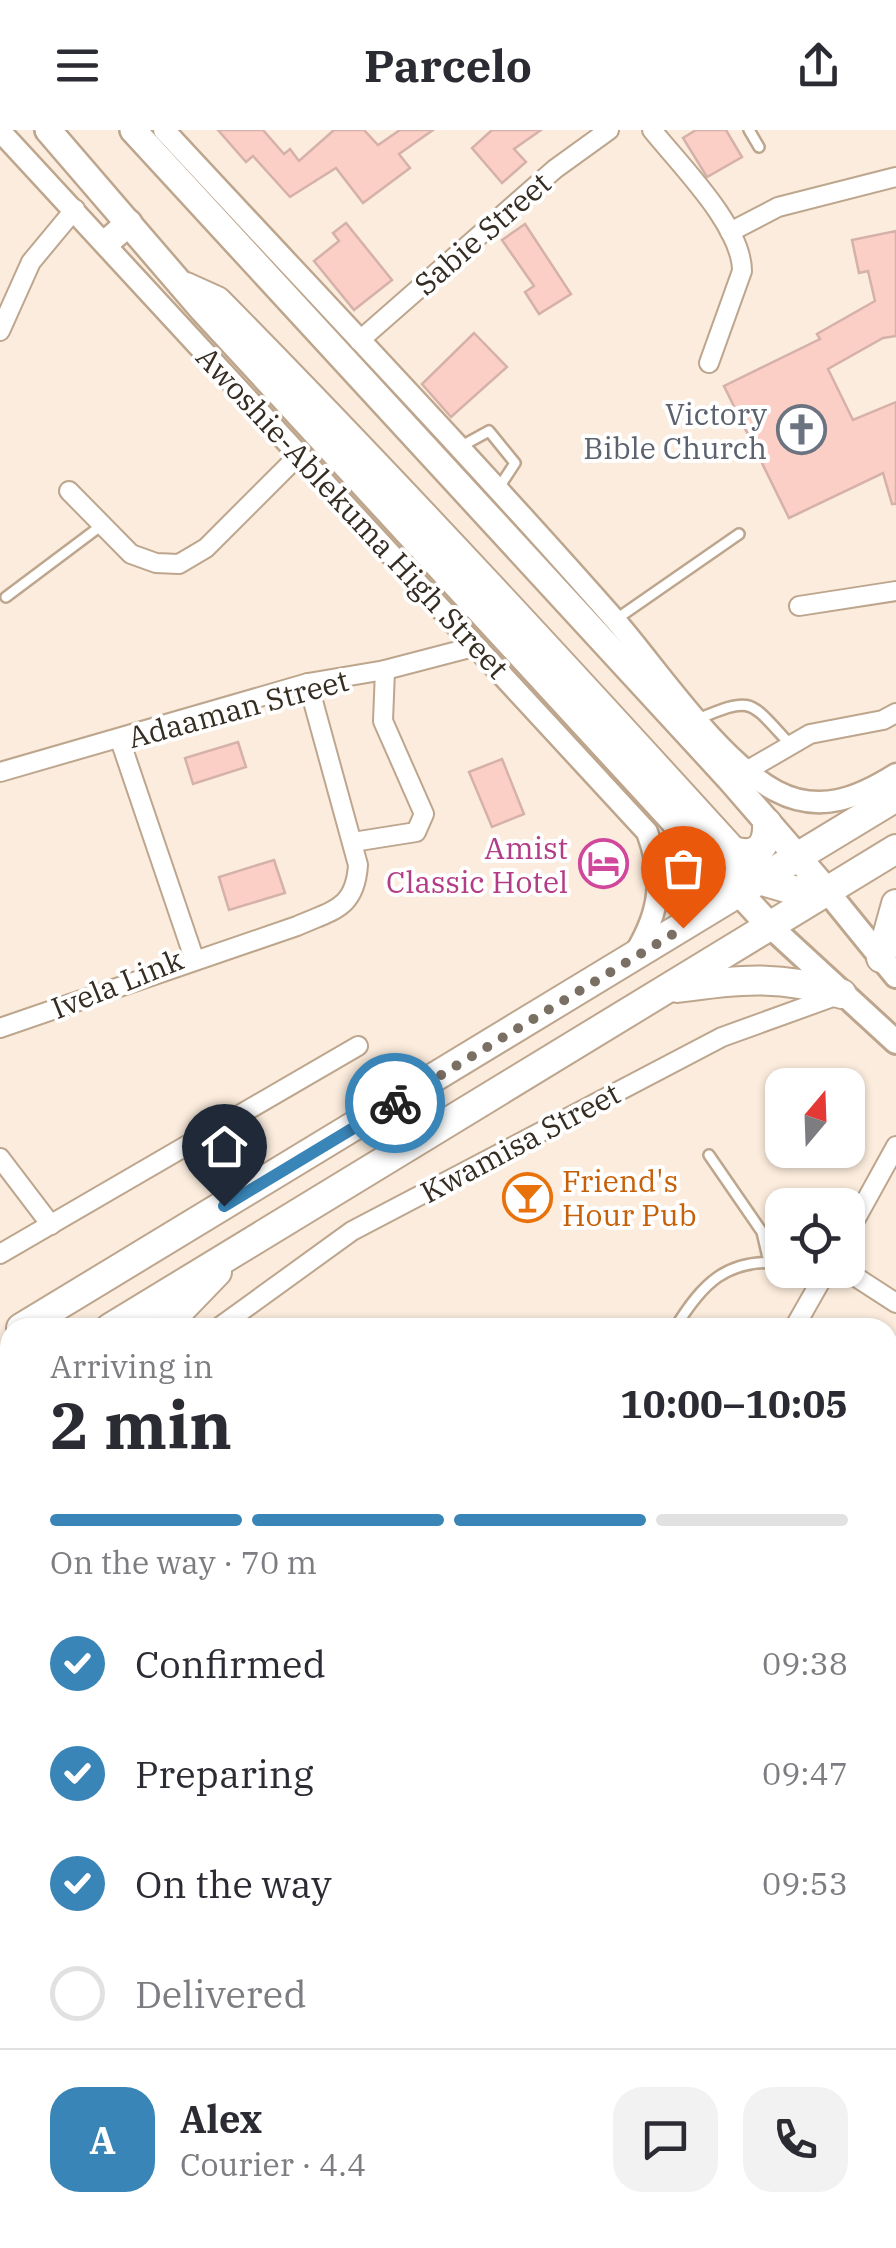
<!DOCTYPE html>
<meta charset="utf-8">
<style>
:root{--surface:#fff;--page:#f2f2f3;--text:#2b2b33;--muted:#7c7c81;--line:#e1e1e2;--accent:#3985b8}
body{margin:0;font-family:"IBM Plex Serif",serif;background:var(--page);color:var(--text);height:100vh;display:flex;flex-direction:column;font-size:38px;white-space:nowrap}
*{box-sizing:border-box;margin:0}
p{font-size:32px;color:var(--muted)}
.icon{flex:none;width:55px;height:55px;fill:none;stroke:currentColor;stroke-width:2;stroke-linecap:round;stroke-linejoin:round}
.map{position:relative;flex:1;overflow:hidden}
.side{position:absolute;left:0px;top:1188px;width:898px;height:932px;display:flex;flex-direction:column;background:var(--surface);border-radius:30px 30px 0 0;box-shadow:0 2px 8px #0004}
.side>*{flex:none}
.needle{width:65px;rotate:19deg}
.fabs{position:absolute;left:765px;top:938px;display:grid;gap:20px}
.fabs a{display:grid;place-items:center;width:100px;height:100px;border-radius:20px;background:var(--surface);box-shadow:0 2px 8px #0004;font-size:50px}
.pin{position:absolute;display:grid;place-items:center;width:85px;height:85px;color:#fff;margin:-102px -42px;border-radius:50% 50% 50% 0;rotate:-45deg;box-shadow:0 0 10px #0007}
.pin .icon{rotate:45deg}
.courier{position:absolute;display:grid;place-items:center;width:100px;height:100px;margin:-50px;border:8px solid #3985b8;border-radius:50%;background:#fff;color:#222;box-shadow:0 2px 12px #0007}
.overview em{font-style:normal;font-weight:800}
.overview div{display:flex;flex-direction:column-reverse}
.overview{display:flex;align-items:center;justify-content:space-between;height:170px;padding:0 50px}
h1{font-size:65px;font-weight:800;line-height:75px}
.bar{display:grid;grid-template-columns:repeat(4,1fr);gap:15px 10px;align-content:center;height:120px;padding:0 50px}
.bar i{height:12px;border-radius:8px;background:var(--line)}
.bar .active{background:var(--accent)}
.bar p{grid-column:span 4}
.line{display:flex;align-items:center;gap:25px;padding:0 50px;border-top:2px solid var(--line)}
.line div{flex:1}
.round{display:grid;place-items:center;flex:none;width:105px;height:105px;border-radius:30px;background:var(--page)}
ol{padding:0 50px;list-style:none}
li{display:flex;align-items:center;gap:30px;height:110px}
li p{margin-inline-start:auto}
li .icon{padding:10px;border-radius:50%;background:var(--accent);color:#fff;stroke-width:4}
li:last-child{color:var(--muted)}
li i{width:55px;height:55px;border:5px solid var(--line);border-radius:50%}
header{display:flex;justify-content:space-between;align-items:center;height:130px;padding:0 50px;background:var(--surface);font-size:45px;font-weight:800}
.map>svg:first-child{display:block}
.building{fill:#fbcfc6;stroke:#d5b1a9;stroke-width:2.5}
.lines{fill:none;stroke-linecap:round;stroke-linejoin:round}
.service-casing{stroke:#bda68d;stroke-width:14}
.minor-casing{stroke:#bda68d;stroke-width:22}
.tertiary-casing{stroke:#bda68d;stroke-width:25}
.secondary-casing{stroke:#bda68d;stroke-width:28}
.primary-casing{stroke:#bda68d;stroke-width:30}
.trunk-casing{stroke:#bda68d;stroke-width:32}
.service{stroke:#fff;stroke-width:9}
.minor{stroke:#fff;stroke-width:18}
.tertiary{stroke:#fff;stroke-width:20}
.secondary{stroke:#fff;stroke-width:22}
.primary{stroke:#fff;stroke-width:25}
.trunk{stroke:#fff;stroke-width:28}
.done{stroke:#7a6f63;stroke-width:10;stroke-dasharray:0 18}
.route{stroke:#3985b8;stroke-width:12}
.labels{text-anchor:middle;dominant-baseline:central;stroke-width:8;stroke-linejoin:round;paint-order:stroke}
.street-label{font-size:30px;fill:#352c22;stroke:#fff}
.worship-label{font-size:30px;fill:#5b616d;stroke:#fff;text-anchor:end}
.hotel-label{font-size:30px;fill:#b23c85;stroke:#fff;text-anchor:end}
.food-label{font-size:30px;fill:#c56008;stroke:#fff;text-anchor:start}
</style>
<header><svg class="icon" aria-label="menu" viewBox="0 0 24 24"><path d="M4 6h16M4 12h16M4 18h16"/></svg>Parcelo<svg class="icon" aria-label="share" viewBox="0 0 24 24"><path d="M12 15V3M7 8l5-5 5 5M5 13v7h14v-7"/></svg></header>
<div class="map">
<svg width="896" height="2118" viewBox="0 0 896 2118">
<rect width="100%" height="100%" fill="#fbecdd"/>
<g class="building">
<path d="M 218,0 L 263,0 L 284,24 L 290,19 L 299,31 L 334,0 L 364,0 L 378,15 L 400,0 L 433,0 L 399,24 L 410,38 L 363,73 L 336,38 L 290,67 L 253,26 L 246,32 Z"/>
<path d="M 492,0 L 541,0 L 514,19 L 526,32 L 502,53 L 472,18 Z"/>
<path d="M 696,0 L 726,0 L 742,27 L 707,47 L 683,8 Z"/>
<path d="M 346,93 L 392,150 L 354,180 L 314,131 L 339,111 L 333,103 Z"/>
<path d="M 525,94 L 571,164 L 539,184 L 525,162 L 534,156 L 502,110 Z"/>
<path d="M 896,101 L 896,206 L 883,208 L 828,239 L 853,290 L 896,272 L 896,374 L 892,374 L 883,343 L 789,388 L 724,256 L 820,209 L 817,204 L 875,171 L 868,141 L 859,143 L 852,110 Z"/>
<path d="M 474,203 L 507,237 L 451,287 L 422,254 Z"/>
<path d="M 238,612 L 246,637 L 193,654 L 185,628 Z"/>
<path d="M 502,629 L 524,684 L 492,697 L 469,642 Z"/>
<path d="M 274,730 L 285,763 L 229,780 L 219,747 Z"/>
</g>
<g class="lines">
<defs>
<g id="service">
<path d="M 749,0 L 759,17"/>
<path d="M 458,318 L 489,301 L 515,333 L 498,359"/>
<path d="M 6,467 L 102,395"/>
<path d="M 615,490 L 739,404"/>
<path d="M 698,589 C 753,566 749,570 789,613"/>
<path d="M 709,1025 L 762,1102 L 769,1132"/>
<path d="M 804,1140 L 823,1147"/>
<path d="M 675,1198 C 702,1154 726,1128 782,1133"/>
</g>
<g id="minor">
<path d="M 652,0 C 680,35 742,96 742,141 L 709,233"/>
<path d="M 730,102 L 778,77 L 896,47"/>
<path d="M 0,201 L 31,132 L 75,79"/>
<path d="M 359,211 L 555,39 L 609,0"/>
<path d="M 69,361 L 131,424 L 156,433 L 179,434 L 206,418 L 298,326"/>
<path d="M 799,476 L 896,461"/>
<path d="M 120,610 L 194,828"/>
<path d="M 748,640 L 810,604 L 883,590 L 896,583"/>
<path d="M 0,642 L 308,553 L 385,540 L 477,516"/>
<path d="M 353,712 L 416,702 L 424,684 L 383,591 L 385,540"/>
<path d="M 0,898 L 297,796 C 333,780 355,779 358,735 L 308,553"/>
<path d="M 0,1028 L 51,1095"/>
<path d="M 848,1103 L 896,1016"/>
<path d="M 0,1124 L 358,916"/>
<path d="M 845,1140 L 896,1173"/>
<path d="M 218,1198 L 352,1101 L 722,907 L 841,864"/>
<path d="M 794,1198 L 827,1140"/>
<path d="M 0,1341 L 10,1335"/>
<path d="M 0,1727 L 10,1728"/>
<path d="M 888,1841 L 896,1842"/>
<path d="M 38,2118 L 39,2110"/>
<path d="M 577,2118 L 577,2110"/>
</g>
<g id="tertiary">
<path d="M 164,0 C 315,163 469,324 616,491 C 659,541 719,631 776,661 C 819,684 858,668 896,644"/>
<path d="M 0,1 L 647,702 C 664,748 661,780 635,823"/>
</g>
<g id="secondary">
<path d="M 827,761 L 896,846"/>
<path d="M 770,796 L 896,912"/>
</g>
<g id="primary">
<path d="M 48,0 L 202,179 L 770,796"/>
<path d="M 133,0 L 730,649 L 827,761"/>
<path d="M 107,112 L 129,93"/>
</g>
<g id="trunk">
<path d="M 186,157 L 217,171 C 403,360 581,554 759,750 L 793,760 L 827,761"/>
<path d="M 733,721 C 757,728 768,717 767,693"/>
<path d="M 881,828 L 896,774"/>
<path d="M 677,858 C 740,849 780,845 842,864"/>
<path d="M 21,1198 L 896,667"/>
<path d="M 110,1198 L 896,719"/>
<path d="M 163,1198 L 217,1142"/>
<path d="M 0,1266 L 10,1260"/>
<path d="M 0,1310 L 10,1304"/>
</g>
</defs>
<use href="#service" class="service-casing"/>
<use href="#minor" class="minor-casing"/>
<use href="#tertiary" class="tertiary-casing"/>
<use href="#secondary" class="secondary-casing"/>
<use href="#primary" class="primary-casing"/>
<use href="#trunk" class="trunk-casing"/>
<use href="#service" class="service"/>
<use href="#minor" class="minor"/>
<use href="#tertiary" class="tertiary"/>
<use href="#secondary" class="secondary"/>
<use href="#primary" class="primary"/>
<use href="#trunk" class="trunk"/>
</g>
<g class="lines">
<path class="done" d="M 395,973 L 683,798"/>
<path class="route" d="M 224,1076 L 395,973"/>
</g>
<defs>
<symbol id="church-ring" viewBox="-11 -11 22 22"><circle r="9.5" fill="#fff" stroke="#6b7280" stroke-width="1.5"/><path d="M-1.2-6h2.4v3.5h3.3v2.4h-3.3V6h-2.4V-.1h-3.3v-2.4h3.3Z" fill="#6b7280"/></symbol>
<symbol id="hotel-ring" viewBox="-11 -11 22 22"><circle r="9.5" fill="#fff" stroke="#d1479c" stroke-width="1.5"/><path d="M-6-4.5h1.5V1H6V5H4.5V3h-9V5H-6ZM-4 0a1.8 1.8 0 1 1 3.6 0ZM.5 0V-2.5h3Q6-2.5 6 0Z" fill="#d1479c"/></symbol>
<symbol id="bar-ring" viewBox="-11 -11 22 22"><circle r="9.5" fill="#fff" stroke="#e8710a" stroke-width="1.5"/><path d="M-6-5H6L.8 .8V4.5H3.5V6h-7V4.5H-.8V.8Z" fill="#e8710a"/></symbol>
</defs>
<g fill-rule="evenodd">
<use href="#church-ring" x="774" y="272" width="55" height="55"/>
<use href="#hotel-ring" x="576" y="706" width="55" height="55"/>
<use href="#bar-ring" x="500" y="1040" width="55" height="55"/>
</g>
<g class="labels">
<g class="street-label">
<text transform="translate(482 103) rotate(-41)">Sabie Street</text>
<text transform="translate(353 382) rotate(47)">Awoshie-Ablekuma High Street</text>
<text transform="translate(238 578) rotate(-15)">Adaaman Street</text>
<text transform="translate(117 853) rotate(-22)">Ivela Link</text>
<text transform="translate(520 1012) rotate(-28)">Kwamisa Street</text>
</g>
<g class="worship-label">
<text x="767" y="283">Victory<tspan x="767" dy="34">Bible Church</tspan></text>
</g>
<g class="hotel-label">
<text x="568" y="717">Amist<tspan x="568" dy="34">Classic Hotel</tspan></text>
</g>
<g class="food-label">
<text x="562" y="1050">Friend's<tspan x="562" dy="34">Hour Pub</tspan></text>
</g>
</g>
</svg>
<div class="fabs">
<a><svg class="needle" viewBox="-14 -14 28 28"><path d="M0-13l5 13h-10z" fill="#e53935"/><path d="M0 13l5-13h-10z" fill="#7c7c81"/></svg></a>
<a><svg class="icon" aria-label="locate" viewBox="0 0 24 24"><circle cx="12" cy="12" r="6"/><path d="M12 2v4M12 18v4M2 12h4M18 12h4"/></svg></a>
</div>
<div class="pin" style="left:683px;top:798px;background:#ea580c"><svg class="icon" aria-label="bag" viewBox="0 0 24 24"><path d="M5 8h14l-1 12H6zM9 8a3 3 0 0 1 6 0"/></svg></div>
<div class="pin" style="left:224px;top:1076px;background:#1f2937"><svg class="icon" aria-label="home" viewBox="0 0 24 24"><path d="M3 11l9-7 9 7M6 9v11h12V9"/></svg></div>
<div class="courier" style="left:395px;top:973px"><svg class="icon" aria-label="bike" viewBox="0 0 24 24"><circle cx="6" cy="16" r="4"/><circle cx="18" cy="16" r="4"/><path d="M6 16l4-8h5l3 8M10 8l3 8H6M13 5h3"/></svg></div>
<section class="side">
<div class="overview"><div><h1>2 min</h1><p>Arriving in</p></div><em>10:00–10:05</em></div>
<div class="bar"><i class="active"></i><i class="active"></i><i class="active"></i><i></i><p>On the way · 70 m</p></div>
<ol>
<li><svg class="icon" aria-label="check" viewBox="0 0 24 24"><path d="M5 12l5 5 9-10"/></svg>Confirmed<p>09:38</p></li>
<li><svg class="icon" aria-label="check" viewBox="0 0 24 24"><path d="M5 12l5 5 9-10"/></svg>Preparing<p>09:47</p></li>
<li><svg class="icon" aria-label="check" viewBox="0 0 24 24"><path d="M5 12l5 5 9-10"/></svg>On the way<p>09:53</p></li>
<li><i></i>Delivered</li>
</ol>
<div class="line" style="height:180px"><b class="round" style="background:var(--accent);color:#fff">A</b><div><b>Alex</b><p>Courier · 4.4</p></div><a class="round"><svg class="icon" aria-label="chat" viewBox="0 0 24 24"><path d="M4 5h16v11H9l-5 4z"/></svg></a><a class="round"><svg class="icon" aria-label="phone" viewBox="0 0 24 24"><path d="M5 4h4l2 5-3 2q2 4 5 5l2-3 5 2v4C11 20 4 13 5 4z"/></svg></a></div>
</section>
</div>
